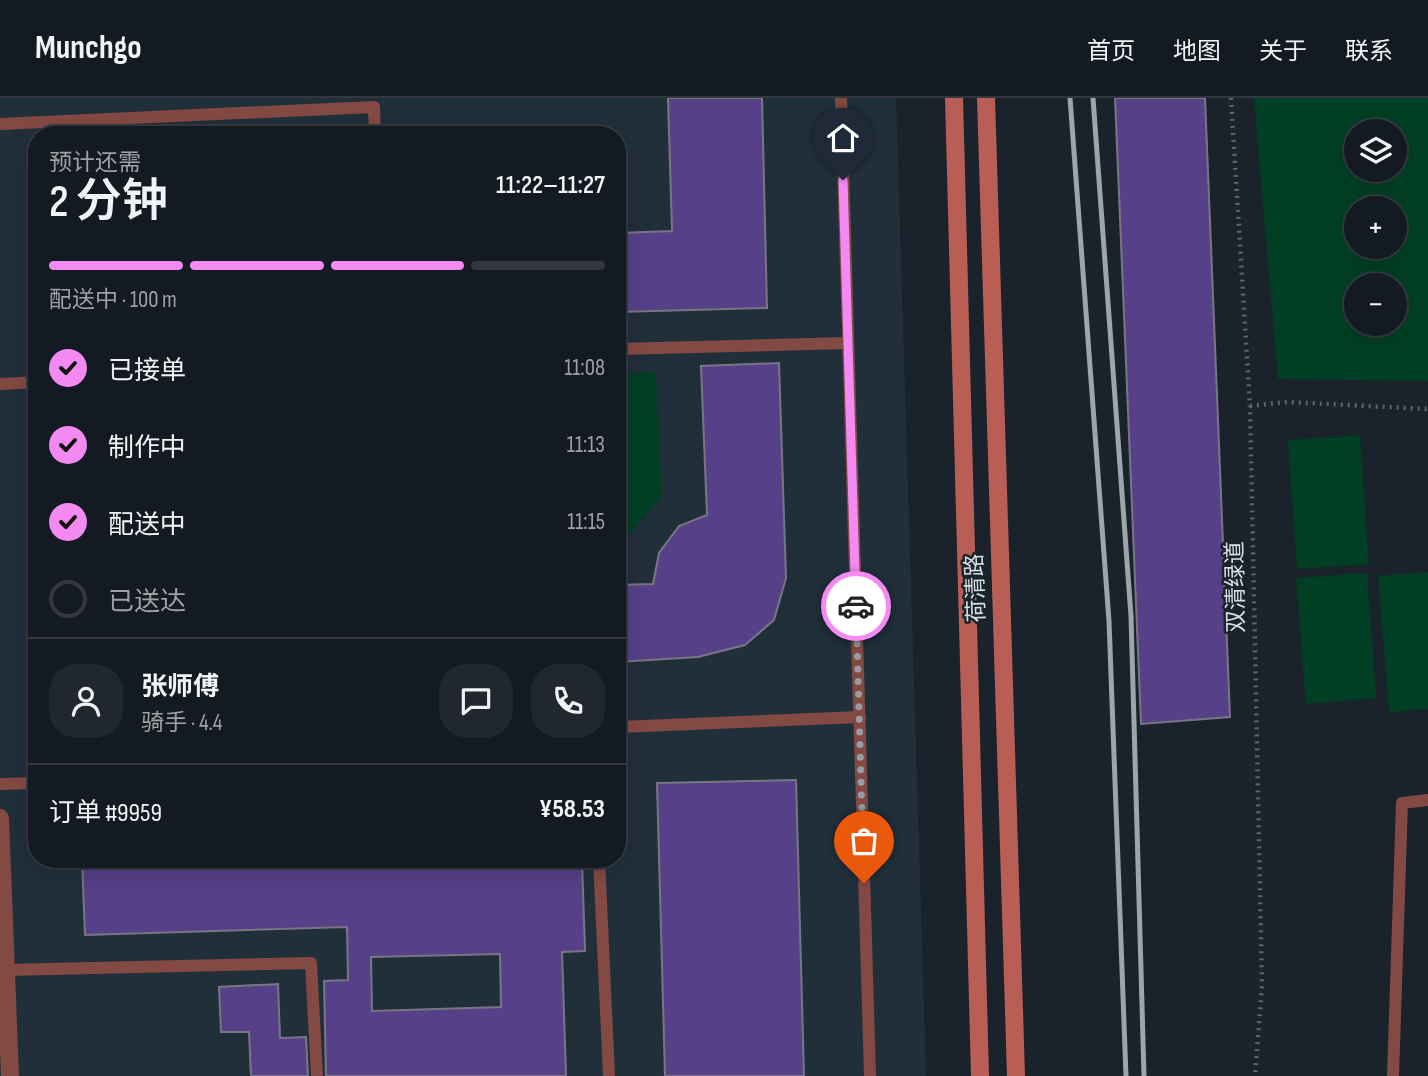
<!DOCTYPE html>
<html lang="zh">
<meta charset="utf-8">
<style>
:root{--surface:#141a21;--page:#21272e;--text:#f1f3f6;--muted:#9da1a5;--line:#33383f;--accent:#f38af2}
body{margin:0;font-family:"Sofia Sans Condensed","Noto Sans SC",sans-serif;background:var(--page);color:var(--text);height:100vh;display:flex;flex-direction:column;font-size:26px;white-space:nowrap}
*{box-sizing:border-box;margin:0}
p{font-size:23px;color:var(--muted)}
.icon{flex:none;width:38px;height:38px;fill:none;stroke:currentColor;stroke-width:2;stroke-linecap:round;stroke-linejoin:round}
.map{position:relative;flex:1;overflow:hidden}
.details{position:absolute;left:28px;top:28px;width:598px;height:742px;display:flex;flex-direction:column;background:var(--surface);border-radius:28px;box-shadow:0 7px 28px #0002,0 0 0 2px var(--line)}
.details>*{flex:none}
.fabs{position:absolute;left:1344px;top:21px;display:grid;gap:14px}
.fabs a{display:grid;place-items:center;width:63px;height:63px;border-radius:50%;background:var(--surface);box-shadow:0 7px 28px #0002,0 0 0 2px var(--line);font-size:35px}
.pin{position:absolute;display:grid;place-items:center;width:60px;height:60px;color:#fff;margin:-72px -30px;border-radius:50% 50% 50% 0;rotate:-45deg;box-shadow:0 0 7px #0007}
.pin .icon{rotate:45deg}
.courier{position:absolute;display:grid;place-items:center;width:70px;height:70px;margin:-35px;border:5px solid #f38af2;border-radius:50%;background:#fff;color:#222;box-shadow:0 2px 9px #0007}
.overview em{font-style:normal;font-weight:600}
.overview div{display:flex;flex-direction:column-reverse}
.overview{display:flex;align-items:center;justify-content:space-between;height:119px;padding:0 21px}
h1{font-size:46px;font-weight:600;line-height:52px}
.bar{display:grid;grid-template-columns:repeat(4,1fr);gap:10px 7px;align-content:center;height:84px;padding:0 21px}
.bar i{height:9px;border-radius:5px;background:var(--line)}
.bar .selected{background:var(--accent)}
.bar p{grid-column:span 4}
.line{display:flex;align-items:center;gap:18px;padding:0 21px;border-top:2px solid var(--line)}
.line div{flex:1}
.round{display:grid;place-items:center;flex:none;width:74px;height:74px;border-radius:28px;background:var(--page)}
ol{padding:0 21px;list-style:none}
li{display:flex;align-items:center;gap:21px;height:77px}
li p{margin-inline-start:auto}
li .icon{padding:7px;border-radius:50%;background:var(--accent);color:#111;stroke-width:4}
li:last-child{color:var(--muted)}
li i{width:38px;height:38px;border:4px solid var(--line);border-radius:50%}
header{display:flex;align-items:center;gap:42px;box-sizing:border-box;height:98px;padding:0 35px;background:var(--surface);border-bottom:2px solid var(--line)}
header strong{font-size:33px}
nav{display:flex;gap:38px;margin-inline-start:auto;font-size:24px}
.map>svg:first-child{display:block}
.built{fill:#212f3b;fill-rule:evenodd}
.green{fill:#003f24;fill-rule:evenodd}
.building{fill:#564188;stroke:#797684;stroke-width:2;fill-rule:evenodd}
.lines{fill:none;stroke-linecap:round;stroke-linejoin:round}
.path{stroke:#5c646c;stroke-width:4.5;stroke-dasharray:2 5;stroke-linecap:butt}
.service{stroke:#834a43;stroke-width:12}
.minor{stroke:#834a43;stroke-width:18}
.secondary{stroke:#b95e55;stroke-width:18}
.rail{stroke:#9da4ab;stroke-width:5}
.done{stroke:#969da4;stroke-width:7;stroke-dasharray:0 12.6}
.route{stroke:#f38af2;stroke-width:9}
.labels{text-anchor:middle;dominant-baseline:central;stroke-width:5;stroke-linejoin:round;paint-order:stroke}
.street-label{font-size:23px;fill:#d8dee4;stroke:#1a232c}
</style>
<header>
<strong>Munchgo</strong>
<nav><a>首页</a><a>地图</a><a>关于</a><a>联系</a></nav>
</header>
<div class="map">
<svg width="1428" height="978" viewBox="0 0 1428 978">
<rect width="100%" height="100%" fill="#1a232c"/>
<path class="built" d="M 0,0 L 896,0 L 926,978 L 0,978 ZM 37,37 L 618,37 L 618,761 L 37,761 Z"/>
<g class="green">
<path d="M 1254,0 L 1428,0 L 1428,283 L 1278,281 ZM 1356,33 L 1395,33 L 1395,72 L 1356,72 ZM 1356,110 L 1395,110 L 1395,149 L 1356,149 ZM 1356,187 L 1395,187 L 1395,226 L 1356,226 Z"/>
<path d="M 656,274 L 662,398 L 618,449 L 618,276 Z"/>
<path d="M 1360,337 L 1369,466 L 1297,471 L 1288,342 Z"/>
<path d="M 1428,474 L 1428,611 L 1389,614 L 1378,478 Z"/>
<path d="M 1367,475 L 1376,600 L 1306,606 L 1296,480 Z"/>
</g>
<g class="building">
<path d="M 668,0 L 762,0 L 767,210 L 618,214 L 618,135 L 672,133 Z"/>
<path d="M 1115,0 L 1205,0 L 1230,619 L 1141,626 Z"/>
<path d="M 779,265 L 786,480 L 774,522 L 745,547 L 698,559 L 618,564 L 618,487 L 653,486 L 659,455 L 679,428 L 707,417 L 701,268 Z"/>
<path d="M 796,682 L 804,978 L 665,978 L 657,685 Z"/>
<path d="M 82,761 L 582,761 L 585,853 L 562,854 L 566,978 L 326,978 L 324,883 L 348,882 L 347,829 L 85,837 ZM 500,856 L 501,909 L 372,913 L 371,859 Z"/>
<path d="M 278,886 L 280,940 L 306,939 L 308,978 L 251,978 L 249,934 L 221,934 L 219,889 Z"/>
</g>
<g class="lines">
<g class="path">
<path d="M 1231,0 L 1250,308 L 1262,888 L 1255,978"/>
<path d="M 1250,308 L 1287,304 L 1428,311"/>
</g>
<g class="service">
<path d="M 841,0 L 870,978"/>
<path d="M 0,26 L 374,9 L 375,37"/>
<path d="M 618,251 L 847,245"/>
<path d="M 0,286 L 37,284"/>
<path d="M 618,629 L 860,619"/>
<path d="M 0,686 L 37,685"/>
<path d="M 599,761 L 609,978"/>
<path d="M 6,872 L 311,865 L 317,978"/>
<path d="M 1393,978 L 1402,705 L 1428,702"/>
</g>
<path class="minor" d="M 0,720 L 10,978"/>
<g class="secondary">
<path d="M 954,0 L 980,978"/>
<path d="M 986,0 L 1016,978"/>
</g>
<g class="rail">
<path d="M 1070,0 L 1109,523 L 1126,978"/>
<path d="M 1093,0 L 1131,518 L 1144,978"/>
</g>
</g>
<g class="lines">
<path class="done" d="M 856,508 L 864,785"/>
<path class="route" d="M 843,82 L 856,508"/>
</g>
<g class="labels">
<g class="street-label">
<text transform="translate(1236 489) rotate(-91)">双清绿道</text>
<text transform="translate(976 490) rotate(-92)">荷清路</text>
</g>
</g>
</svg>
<div class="fabs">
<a><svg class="icon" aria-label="layers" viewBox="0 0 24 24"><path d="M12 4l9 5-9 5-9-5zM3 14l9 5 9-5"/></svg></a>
<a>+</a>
<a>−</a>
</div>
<div class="pin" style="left:864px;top:785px;background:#ea580c"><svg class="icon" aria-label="bag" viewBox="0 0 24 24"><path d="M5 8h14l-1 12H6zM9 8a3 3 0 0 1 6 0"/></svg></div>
<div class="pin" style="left:843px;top:82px;background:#1f2937"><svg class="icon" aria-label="home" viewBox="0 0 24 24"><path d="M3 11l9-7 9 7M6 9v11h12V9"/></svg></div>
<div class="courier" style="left:856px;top:508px"><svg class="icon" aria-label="car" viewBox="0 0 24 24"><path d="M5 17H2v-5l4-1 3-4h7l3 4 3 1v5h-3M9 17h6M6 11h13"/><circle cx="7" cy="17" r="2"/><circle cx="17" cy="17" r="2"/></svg></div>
<section class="details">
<div class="overview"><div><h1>2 分钟</h1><p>预计还需</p></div><em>11:22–11:27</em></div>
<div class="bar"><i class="selected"></i><i class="selected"></i><i class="selected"></i><i></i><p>配送中 · 100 m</p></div>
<ol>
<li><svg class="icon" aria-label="check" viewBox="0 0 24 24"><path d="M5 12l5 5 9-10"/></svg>已接单<p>11:08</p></li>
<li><svg class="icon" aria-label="check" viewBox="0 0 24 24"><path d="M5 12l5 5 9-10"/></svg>制作中<p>11:13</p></li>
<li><svg class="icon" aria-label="check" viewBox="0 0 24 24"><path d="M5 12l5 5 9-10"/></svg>配送中<p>11:15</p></li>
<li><i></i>已送达</li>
</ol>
<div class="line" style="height:126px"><a class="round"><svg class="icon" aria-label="person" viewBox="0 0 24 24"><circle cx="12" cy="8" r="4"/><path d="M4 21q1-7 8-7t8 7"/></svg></a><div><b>张师傅</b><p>骑手 · 4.4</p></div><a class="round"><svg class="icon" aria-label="chat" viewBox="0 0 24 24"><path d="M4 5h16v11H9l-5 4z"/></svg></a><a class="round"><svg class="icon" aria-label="phone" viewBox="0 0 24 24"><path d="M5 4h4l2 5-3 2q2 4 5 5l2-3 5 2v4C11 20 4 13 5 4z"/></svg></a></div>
<div class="line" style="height:91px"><div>订单 #9959</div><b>¥58.53</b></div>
</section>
</div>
